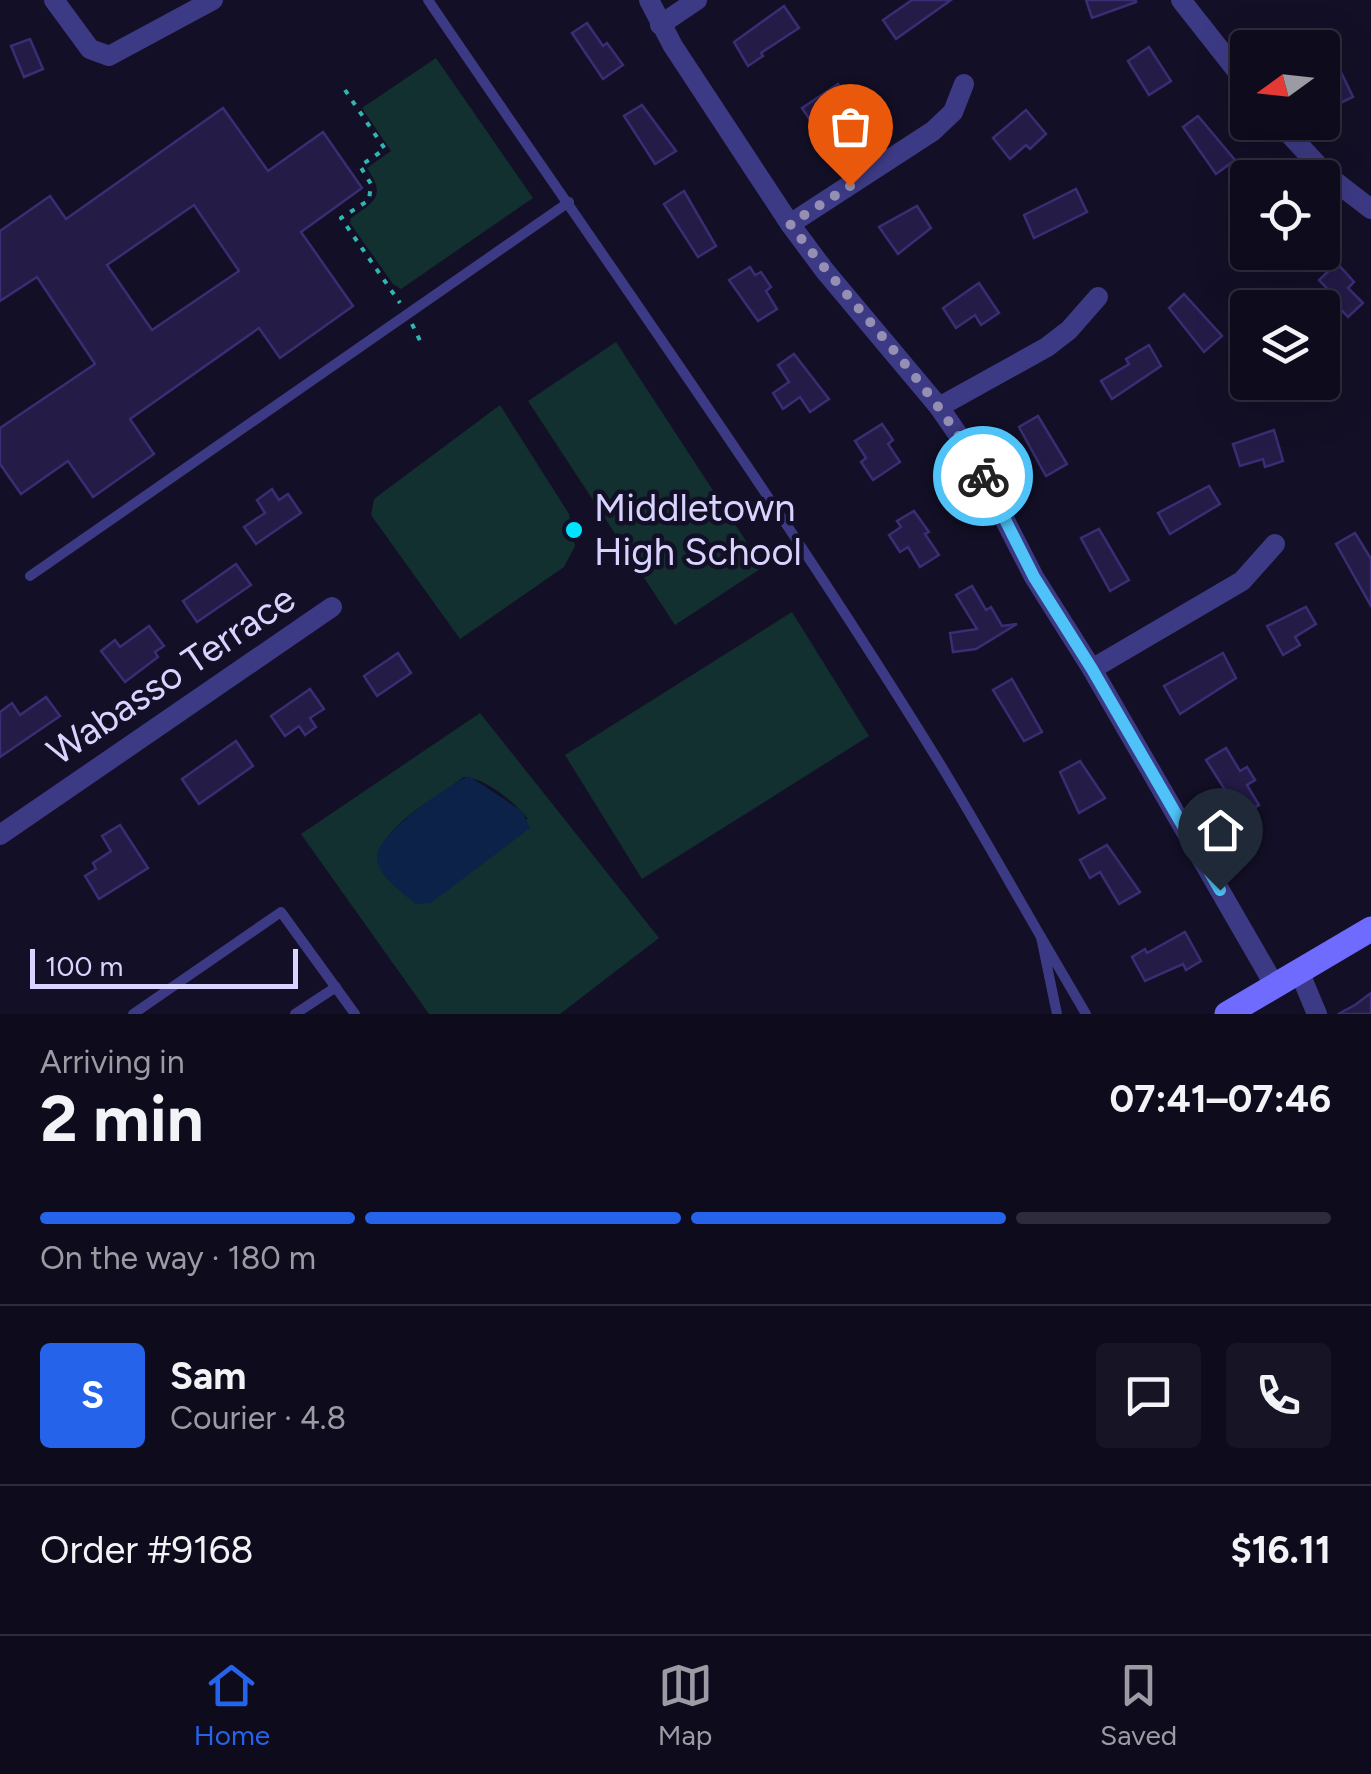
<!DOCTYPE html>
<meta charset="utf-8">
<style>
:root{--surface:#0e0b1c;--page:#171425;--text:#f1f3f6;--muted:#9b9ba3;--line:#2e2b3b;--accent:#2563eb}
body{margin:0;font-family:Figtree,sans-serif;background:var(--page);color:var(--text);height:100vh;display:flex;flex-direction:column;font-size:38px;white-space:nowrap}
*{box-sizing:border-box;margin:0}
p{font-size:32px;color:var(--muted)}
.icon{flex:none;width:55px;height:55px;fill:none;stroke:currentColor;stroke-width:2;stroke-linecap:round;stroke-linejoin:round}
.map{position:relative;height:1014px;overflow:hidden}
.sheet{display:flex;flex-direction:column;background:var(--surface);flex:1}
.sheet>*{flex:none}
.needle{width:65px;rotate:255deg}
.buttons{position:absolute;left:1230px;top:30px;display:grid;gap:20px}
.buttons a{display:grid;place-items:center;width:110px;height:110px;border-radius:10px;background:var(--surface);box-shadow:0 10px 40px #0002,0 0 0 2px var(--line);font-size:50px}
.scale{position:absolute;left:30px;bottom:25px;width:268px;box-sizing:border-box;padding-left:10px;border:5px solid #d9d4ff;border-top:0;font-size:28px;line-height:35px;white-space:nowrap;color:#d9d4ff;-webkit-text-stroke:8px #130f26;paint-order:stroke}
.pin{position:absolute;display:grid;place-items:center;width:85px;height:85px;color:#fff;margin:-102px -42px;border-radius:50% 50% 50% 0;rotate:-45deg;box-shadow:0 0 10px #0007}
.pin .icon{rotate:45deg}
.courier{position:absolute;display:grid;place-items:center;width:100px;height:100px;margin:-50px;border:8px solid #4fc3f7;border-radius:50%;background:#fff;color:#222;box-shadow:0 2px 12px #0007}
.summary em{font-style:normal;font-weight:700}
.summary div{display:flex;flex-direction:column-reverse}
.summary{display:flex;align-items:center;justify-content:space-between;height:170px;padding:0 40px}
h1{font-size:65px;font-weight:700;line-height:75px}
.bar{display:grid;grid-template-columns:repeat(4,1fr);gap:15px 10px;align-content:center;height:120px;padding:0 40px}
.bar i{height:12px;border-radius:8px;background:var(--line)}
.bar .current{background:var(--accent)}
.bar p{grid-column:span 4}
.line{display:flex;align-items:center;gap:25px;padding:0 40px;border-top:2px solid var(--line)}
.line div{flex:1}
.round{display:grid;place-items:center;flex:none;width:105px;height:105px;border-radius:10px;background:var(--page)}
.tab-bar{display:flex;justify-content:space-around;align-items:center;height:140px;border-top:2px solid var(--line);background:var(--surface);font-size:28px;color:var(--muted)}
.tab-bar a{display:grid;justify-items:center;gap:5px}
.tab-bar .current{color:var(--accent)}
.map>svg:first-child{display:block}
.green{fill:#12302f;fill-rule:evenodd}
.water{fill:#0c2248}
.building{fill:#241b47;stroke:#3b2d73;stroke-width:2.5;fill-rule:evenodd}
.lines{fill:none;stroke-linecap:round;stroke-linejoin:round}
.path{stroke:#2fb8b0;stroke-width:4;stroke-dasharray:5 8;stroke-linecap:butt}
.lane{stroke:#3d3a85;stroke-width:10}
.street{stroke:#3d3a85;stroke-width:20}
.secondary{stroke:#6f6bff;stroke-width:25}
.done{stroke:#948fb3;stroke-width:10;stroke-dasharray:0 18}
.route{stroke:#4fc3f7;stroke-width:12}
.poi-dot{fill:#00e5ff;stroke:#130f26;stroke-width:4}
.labels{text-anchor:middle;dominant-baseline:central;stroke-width:9;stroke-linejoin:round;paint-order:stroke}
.poi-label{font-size:38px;fill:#d9d4ff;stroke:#130f26;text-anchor:start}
.street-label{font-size:38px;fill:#d9d4ff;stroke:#130f26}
</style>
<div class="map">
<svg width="1371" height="1014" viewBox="0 0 1371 1014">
<rect width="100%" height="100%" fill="#130f26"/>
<g class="green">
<path d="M 436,58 L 533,198 L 401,289 L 393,284 L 350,223 L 351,218 C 376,201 386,196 367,168 L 391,151 L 362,108 Z"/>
<path d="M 616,342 L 763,567 L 675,625 L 528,401 Z"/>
<path d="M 500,405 L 569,514 L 575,546 L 564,567 L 460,639 L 371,515 L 374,499 Z"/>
<path d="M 792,612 L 869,736 L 642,879 L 565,755 Z"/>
<path d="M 480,713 L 659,938 L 560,1014 L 429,1014 L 301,834 ZM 464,777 C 484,777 516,803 528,819 L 377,856 C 390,820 435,799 464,777 Z"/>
</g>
<path class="water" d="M 469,776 L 522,811 L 530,828 L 431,903 L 416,904 C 403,893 377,876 377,857 C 378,833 448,785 469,776 Z"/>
<g class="building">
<path d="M 912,0 L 951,0 L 896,39 L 883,20 Z"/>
<path d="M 1086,0 L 1136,0 L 1136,2 L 1092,18 Z"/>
<path d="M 784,6 L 799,28 L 761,53 L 763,56 L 748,66 L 734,42 Z"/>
<path d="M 587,23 L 603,46 L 607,43 L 623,65 L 603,79 L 572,33 Z"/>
<path d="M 1322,33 L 1353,97 L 1336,105 L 1322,78 Z"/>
<path d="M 30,39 L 43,69 L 24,77 L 11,46 Z"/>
<path d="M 1149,47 L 1171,81 L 1149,95 L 1128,61 Z"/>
<path d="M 838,84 L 858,115 L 843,125 L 837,116 L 817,130 L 802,108 Z"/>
<path d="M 642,105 L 676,151 L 655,164 L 624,116 Z"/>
<path d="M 223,108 L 268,171 L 323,132 L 362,188 L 301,232 L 353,306 L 280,358 L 259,328 L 130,419 L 154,454 L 93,497 L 68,461 L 21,494 L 0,464 L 0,428 L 95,364 L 37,277 L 0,301 L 0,231 L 50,196 L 66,219 ZM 194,205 L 239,271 L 152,330 L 107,265 Z"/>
<path d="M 1026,110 L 1046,134 L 1030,149 L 1026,145 L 1010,159 L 993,138 Z"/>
<path d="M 1198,116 L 1235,160 L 1216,174 L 1183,127 Z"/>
<path d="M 1076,189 L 1087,212 L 1034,238 L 1024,215 Z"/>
<path d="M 684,191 L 716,246 L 698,257 L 664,204 Z"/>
<path d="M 917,206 L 931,228 L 898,254 L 879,227 Z"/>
<path d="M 1337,263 L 1354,282 L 1348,288 L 1363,303 L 1348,317 L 1334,302 L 1337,299 L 1319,280 Z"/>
<path d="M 750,267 L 755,275 L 761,272 L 771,287 L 766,291 L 777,309 L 758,321 L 729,280 Z"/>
<path d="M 979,283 L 999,313 L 981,325 L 975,315 L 956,328 L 943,308 Z"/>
<path d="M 1184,294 L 1222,336 L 1204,352 L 1169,308 Z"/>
<path d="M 1149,345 L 1161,366 L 1112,399 L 1101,381 L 1129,364 L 1126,359 Z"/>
<path d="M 794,354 L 829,399 L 810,412 L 800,397 L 783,409 L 773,393 L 789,382 L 778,365 Z"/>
<path d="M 1038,416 L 1067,464 L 1046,476 L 1019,427 Z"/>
<path d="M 882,424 L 893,440 L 888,444 L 900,462 L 873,480 L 861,462 L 866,458 L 855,441 Z"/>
<path d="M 1274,430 L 1283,461 L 1265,467 L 1263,459 L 1240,466 L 1233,444 Z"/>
<path d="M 1209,486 L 1220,504 L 1170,534 L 1158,513 Z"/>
<path d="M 272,489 L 279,500 L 288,494 L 301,513 L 256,544 L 244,527 L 265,513 L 257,500 Z"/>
<path d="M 914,511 L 929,532 L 925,534 L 939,555 L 920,567 L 908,547 L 900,552 L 889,535 L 901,527 L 897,521 Z"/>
<path d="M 1099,529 L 1129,580 L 1110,591 L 1081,538 Z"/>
<path d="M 1355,533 L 1371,559 L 1371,606 L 1336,544 Z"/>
<path d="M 236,564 L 251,585 L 197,622 L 183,601 Z"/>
<path d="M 972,586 L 986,610 L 991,607 L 1002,626 L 1017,624 L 976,649 L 953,652 L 950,633 L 977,629 L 956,595 Z"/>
<path d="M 1306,607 L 1316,624 L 1295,637 L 1300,645 L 1283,655 L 1267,626 Z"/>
<path d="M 149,626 L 164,646 L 155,652 L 158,657 L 125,682 L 101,651 L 115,640 L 120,647 Z"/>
<path d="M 398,653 L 411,673 L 377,696 L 364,676 Z"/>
<path d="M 1223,653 L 1236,678 L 1180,714 L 1164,686 Z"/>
<path d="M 1012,679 L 1042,732 L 1024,741 L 993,690 Z"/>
<path d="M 310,689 L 324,709 L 310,718 L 316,727 L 305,735 L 299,726 L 285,736 L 271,716 Z"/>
<path d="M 46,697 L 60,716 L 0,757 L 0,712 L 12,703 L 20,715 Z"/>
<path d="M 236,741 L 253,766 L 199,804 L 182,779 Z"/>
<path d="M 1226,748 L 1240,771 L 1247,767 L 1255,780 L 1247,785 L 1259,805 L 1241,815 L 1206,760 Z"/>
<path d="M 1080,761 L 1105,798 L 1079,813 L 1060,772 Z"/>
<path d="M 120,825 L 148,868 L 99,899 L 85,876 L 96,869 L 93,863 L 111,851 L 102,836 Z"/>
<path d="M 1107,845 L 1140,892 L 1119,904 L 1100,872 L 1090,878 L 1080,860 Z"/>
<path d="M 1185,932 L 1201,961 L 1186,970 L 1183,964 L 1145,981 L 1132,957 L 1145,949 L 1147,953 Z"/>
<path d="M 1371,993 L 1371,1014 L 1338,1014 L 1355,1005 Z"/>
</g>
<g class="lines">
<g class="path">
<path d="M 345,90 L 385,149 L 360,166 L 371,184 L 369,200 L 341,218 L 400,303"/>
<path d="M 412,324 L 423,347"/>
</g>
<g class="lane">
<path d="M 428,0 C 601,255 781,505 942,767 C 976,823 1008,880 1041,937"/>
<path d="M 30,576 L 569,202"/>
<path d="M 133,1014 L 281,912 L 355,1014"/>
<path d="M 295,1014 L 336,987"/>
<path d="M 1057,1014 L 1041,937 L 1086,1014"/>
</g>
<g class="street">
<path d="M 54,0 L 90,49 L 109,56 L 213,0"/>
<path d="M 649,0 L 673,46 L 790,224 L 825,271 L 939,407 L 970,452 L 1034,577 L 1092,669 L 1275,986"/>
<path d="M 1181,0 L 1248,85"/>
<path d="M 660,25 L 697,0"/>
<path d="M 1278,122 L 1328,176 L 1371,209"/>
<path d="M 790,224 L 933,131 L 953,112 L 964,84"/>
<path d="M 939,407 L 1047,347 L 1069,330 L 1098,297"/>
<path d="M 1092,669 L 1242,581 L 1275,544"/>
<path d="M 0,835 L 332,607"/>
<path d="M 1299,971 L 1317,1014"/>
</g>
<path class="secondary" d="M 1227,1014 L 1371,929"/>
</g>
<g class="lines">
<path class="done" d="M 850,186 L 790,224 C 853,308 932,384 983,476"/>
<path class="route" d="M 983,476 L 1034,577 L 1092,669 L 1220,890"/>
</g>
<circle class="poi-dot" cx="574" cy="530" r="10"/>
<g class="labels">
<g class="poi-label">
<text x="594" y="508">Middletown<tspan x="594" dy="44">High School</tspan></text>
</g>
<g class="street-label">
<text transform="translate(171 675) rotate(-34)">Wabasso Terrace</text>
</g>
</g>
</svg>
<div class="buttons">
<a><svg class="needle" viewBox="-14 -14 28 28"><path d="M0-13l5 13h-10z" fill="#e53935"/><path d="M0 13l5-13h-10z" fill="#9b9ba3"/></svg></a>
<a><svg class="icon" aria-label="locate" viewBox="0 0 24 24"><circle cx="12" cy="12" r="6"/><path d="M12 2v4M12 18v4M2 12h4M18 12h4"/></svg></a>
<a><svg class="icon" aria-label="layers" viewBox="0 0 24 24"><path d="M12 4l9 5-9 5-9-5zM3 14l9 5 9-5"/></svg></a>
</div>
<div class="scale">100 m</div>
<div class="pin" style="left:850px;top:186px;background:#ea580c"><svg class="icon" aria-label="bag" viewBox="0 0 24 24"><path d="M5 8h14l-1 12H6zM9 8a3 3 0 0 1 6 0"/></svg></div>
<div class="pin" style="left:1220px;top:890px;background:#1f2937"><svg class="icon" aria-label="home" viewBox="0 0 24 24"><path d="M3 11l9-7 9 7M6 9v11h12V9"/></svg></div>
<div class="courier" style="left:983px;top:476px"><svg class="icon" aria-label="bike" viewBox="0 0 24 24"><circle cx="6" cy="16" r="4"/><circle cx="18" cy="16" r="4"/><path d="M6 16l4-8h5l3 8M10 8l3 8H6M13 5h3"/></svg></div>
</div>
<section class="sheet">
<div class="summary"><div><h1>2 min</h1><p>Arriving in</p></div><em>07:41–07:46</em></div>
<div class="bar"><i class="current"></i><i class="current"></i><i class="current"></i><i></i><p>On the way · 180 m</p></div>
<div class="line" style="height:180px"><b class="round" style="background:var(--accent);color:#fff">S</b><div><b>Sam</b><p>Courier · 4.8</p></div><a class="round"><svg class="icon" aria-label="chat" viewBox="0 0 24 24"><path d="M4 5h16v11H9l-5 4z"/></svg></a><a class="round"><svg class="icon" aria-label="phone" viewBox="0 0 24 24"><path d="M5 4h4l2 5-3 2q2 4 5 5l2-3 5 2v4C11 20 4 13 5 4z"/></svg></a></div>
<div class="line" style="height:130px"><div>Order #9168</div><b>$16.11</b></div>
</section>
<nav class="tab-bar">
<a class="current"><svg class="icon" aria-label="home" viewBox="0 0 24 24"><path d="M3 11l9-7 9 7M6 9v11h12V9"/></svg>Home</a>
<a><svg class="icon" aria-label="map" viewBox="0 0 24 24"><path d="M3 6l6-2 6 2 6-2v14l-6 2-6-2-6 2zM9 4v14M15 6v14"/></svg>Map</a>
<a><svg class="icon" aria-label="saved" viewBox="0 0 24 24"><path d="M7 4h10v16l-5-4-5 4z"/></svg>Saved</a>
</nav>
